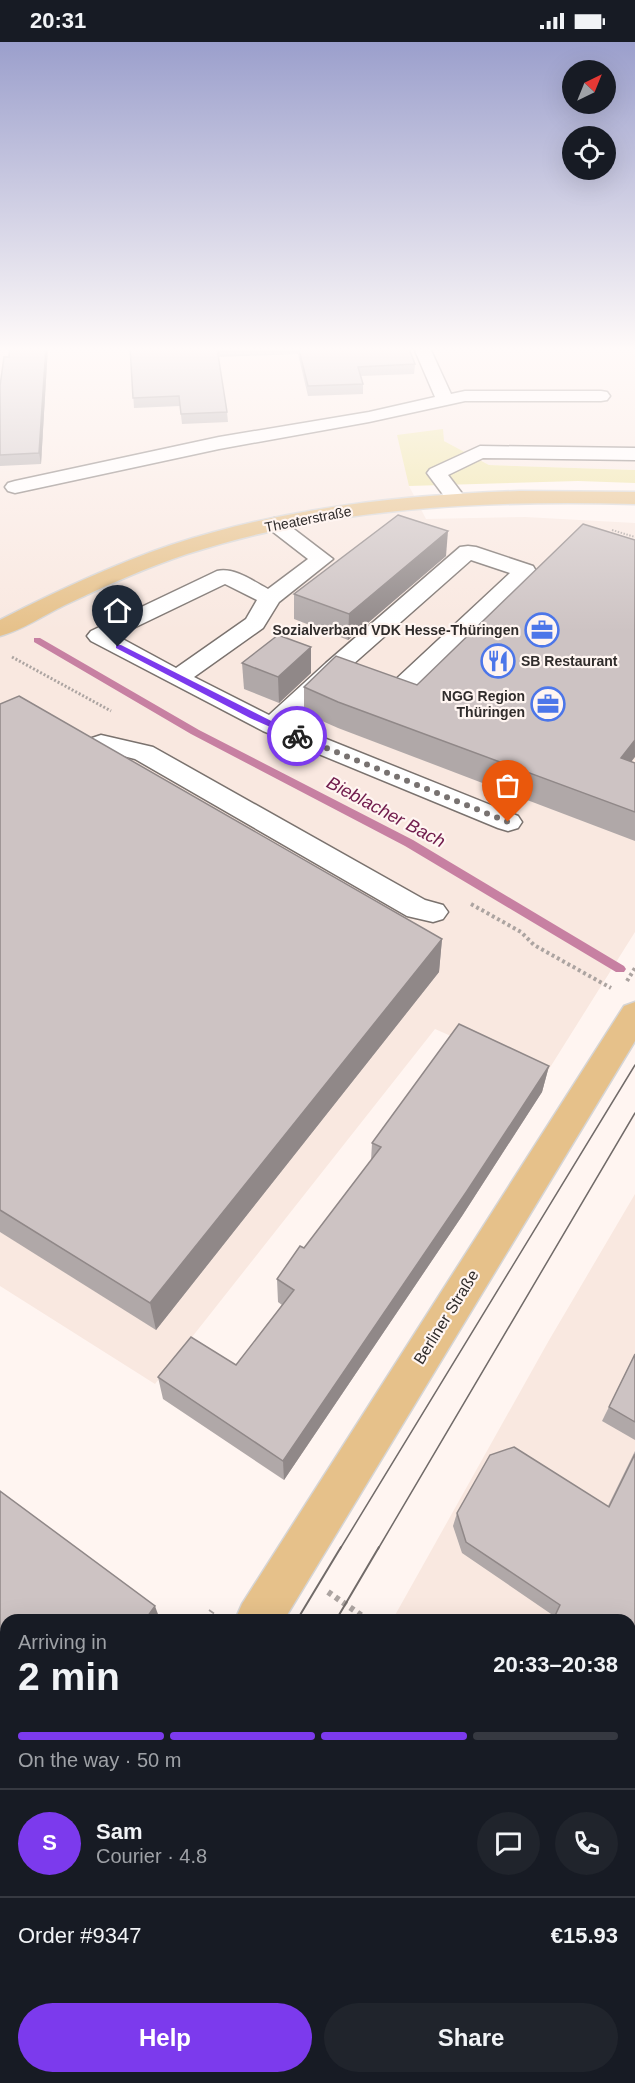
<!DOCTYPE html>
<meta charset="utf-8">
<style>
:root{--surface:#171b24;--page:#20242c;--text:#f1f3f6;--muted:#9ea1a6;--line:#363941;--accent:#7c3aed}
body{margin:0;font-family:Helvetica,sans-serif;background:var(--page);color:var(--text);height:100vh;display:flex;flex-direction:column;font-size:22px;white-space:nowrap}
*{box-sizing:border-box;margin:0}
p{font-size:20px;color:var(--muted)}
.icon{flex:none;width:33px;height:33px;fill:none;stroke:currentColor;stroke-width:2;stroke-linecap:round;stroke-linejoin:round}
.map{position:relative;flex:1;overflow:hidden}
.sheet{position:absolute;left:0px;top:1572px;width:636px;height:470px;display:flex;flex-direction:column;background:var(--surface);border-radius:18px 18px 0 0;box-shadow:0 6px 24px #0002}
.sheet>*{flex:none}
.needle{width:39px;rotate:43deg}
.fabs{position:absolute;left:562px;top:18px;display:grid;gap:12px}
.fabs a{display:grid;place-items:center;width:54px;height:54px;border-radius:50%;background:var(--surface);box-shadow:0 6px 24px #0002;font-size:30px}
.pin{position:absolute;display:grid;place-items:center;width:51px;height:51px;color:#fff;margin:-62px -26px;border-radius:50% 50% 50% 0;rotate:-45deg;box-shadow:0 0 6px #0007}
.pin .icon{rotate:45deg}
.courier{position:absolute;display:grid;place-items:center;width:60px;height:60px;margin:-30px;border:4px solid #7c3aed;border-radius:50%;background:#fff;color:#222;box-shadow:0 2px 8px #0007}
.overview em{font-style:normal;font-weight:800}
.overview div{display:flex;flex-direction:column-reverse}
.overview{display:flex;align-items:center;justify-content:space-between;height:102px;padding:0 18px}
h1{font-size:39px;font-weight:800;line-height:45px}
.bar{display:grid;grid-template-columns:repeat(4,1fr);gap:9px 6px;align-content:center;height:72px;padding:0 18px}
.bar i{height:8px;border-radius:4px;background:var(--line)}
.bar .on{background:var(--accent)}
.bar p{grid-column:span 4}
.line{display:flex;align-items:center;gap:15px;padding:0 18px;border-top:2px solid var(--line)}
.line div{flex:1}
.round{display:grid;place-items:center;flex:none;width:63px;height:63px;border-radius:32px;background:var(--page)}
.primary-button{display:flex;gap:12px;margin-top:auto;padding:12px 18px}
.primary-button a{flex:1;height:69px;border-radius:36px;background:var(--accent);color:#fff;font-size:24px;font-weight:800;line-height:69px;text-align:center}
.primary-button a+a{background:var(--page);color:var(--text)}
.status{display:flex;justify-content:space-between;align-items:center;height:42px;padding:0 30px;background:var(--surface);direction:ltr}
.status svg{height:16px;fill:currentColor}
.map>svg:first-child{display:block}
.built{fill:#f9e8e0}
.green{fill:#ede3a0}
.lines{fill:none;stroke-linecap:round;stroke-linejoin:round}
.stream{fill:#c780a2;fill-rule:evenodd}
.minor-casing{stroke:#7a726e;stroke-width:3}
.major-casing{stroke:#d6d5d5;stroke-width:3}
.path-far3{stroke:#aca4a1;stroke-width:2;stroke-dasharray:1.5 1.5;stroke-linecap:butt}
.path-far2{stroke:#aca4a1;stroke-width:3;stroke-dasharray:2 2;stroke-linecap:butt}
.path-far1{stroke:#aca4a1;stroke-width:4;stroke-dasharray:3 3;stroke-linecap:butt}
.path{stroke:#aca4a1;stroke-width:6;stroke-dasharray:4.5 4.5;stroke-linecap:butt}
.minor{fill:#fff;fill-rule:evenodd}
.major{fill:#e6c18a;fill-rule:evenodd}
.tram-far1{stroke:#716b69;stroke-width:1.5}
.tram{stroke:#716b69;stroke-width:2}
.wall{fill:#b0a8a8}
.shaded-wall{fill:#908888}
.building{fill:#cdc3c3;stroke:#908888;stroke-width:1.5}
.route{fill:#7c3aed}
.done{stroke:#787270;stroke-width:6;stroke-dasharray:0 10.8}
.labels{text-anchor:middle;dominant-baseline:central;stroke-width:4.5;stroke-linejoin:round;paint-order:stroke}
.far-street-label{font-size:14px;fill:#302c2b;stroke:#fff5f1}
.far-poi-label{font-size:14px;font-weight:bold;fill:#302c2b;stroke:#fff5f1;text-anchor:end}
.street-label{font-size:16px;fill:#302c2b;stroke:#fff5f1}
.water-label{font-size:18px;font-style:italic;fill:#701b4c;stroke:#fff5f1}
</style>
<div class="status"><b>20:31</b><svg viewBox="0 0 49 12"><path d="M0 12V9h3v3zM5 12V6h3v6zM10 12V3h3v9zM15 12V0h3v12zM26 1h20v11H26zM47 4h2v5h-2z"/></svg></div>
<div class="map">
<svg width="635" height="2041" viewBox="0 0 635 2041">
<rect width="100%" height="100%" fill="#fff5f1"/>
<g class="built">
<path d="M 0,304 L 632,304 L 635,313 L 635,428 L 489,423 L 444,399 L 409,444 L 426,477 L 525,475 L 635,481 L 635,890 L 544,1035 L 435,987 L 155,1342 L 0,1244 Z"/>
<path d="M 635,1152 L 635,1770 L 630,1766 L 630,1578 L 398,1578 L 394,1575 L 548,1300 Z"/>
</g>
<g class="green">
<path d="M 443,387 L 444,399 L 489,423 L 635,428 L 635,441 L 578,439 L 409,444 L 397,393 Z"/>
<path d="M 630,1820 L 635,1824 L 635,2041 L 541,2041 L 543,2036 L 630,2036 Z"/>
</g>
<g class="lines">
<path class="stream" d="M 34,596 L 40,596 L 199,688 L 413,798 L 624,924 L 626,927 L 624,930 L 616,930 L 405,804 L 191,692 L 34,600 Z"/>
<defs>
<g id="minor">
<path d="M 413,304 L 429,304 L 451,352 L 465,349 L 601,349 L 607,350 L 610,354 L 607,358 L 601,359 L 465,359 L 369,380 L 219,407 L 15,451 L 8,449 L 5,445 L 8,441 L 15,439 L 219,395 L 369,370 L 435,355 Z"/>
<path d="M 480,404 L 635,406 L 635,418 L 483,416 L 448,433 L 467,458 L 464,462 L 450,462 L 427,431 L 430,427 Z"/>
<path d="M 275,476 L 282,478 L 333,517 L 279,560 L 263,586 L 194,635 L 269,673 L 326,621 L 460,505 L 468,504 L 476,505 L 533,524 L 536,529 L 533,534 L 407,653 L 398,655 L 389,653 L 338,635 L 289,682 L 518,774 L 522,780 L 518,786 L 508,789 L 498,786 L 263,689 L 91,599 L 87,594 L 91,589 L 217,529 C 234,525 253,539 268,547 L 308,517 L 268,486 L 265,482 L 268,478 ZM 471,518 L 510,531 L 394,639 L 351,624 ZM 225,542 L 257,558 L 246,577 L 176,626 L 117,594 Z"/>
<path d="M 101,693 L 153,705 L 425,858 L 443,863 L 448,870 L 443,877 L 433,880 L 407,874 L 135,717 L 92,706 L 88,701 L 92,696 Z"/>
<path d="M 0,1709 L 6,1712 L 6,1764 L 0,1761 Z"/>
<path d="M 20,2036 L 77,2036 L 75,2041 L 18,2041 Z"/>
<path d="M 422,2036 L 478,2036 L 476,2041 L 420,2041 Z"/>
</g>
<g id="major">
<path d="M 520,449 L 635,450 L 635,462 C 483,458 332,465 187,512 C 145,526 105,544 65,563 C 44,573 23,588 0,594 L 0,578 C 55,550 112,523 171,503 C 284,466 401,453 520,449 Z"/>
<path d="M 635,960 L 635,999 L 284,1578 L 235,1578 L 242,1562 L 624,964 Z"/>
<path d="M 6,1953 L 6,2015 L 0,2018 L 0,1956 Z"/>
</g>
</defs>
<use href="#minor" class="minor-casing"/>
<use href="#major" class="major-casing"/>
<path class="path-far3" d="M 612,488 L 635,495"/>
<path class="path-far2" d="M 12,615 L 111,669"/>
<g class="path-far1">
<path d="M 471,862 L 521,890 L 534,903 L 611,946"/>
<path d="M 627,939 L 635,926"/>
</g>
<g class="path">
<path d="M 328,1550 L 368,1578"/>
<path d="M 206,1578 L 212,1569"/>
<path d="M 0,1621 L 6,1625"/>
<path d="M 630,1799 L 635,1803"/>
</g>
<use href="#minor" class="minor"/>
<use href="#major" class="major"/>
<g class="tram-far1">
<path d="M 340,1507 L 635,1023"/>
<path d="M 378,1507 L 635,1071"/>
</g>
<g class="tram">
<path d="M 297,1578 L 341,1505"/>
<path d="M 336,1578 L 379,1505"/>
<path d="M 16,2041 L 19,2036"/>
<path d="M 69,2041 L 72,2036"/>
</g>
</g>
<g class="wall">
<path d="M 48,304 L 41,422 L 0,424 L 0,344 L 9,315 Z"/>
<path d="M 130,304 L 408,304 L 415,322 L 414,332 L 361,334 L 363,342 L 363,352 L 308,354 L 298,312 L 218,315 L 227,370 L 228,380 L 182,382 L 180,364 L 134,366 Z"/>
<path d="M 446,514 L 348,598 L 294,577 L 294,552 Z"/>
<path d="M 242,621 L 311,631 L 279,661 L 244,647 Z"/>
<path d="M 304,645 L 635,721 L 635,799 L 338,686 L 304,671 Z"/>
<path d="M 0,662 L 442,897 L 439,930 L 156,1288 L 0,1190 Z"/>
<path d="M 549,1024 L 542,1050 L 462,1174 L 284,1438 L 163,1357 L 158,1335 L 236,1323 L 282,1263 L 278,1260 L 277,1237 L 304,1206 L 371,1119 L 372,1101 Z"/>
<path d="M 635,1312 L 635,1398 L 602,1379 Z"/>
<path d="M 635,1409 L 635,1638 L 630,1634 L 630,1578 L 552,1578 L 554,1574 L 462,1511 L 453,1484 L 457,1471 L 608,1464 Z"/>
<path d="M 0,1449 L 159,1575 L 6,1578 L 6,1611 L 0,1605 Z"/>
</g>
<g class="shaded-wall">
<path d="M 46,304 L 48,304 L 41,422 L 39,411 Z"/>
<path d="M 448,489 L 446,514 L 348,598 L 349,572 Z"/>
<path d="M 311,605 L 311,631 L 279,661 L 278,635 Z"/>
<path d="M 635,698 L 635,715 L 614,742 L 621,716 Z"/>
<path d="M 442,897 L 439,930 L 156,1288 L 150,1261 Z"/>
<path d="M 549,1024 L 542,1050 L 462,1174 L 284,1438 L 283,1419 Z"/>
<path d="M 155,1564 L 159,1575 L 157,1578 L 145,1578 Z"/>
</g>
<g class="building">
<path d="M 10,304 L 46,304 L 39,411 L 0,413 L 0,344 L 4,315 L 9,315 Z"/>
<path d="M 130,304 L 265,304 L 217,306 L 227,370 L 181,372 L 179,354 L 133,356 Z"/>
<path d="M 298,304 L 408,304 L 415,322 L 358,325 L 363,342 L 308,344 Z"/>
<path d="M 398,473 L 448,489 L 349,572 L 294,552 Z"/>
<path d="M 583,482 L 635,498 L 635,698 L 621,716 L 635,721 L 635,770 L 338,660 L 304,645 L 336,614 L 417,643 Z"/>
<path d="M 278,593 L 311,605 L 278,635 L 242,621 Z"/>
<path d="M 19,654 L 442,897 L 150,1261 L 0,1168 L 0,662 Z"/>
<path d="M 459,982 L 549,1024 L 467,1149 L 283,1419 L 158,1335 L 191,1295 L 236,1323 L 294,1248 L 277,1237 L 300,1204 L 304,1206 L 381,1105 L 372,1101 Z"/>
<path d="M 635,1312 L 635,1380 L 609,1365 Z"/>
<path d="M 514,1405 L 609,1465 L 635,1412 L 635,1623 L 631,1621 L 630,1623 L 630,1578 L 553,1578 L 560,1563 L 466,1500 L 457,1471 L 490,1413 Z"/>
<path d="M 0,1449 L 155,1564 L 145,1578 L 6,1578 L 6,1608 L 0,1603 Z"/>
<path d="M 280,2036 L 418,2036 L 415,2041 L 278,2041 Z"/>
</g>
<linearGradient id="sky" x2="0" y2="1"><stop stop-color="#9b9fcc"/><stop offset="0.52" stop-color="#fffaf9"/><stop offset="1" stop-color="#fffaf9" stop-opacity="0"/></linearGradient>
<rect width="635" height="590" fill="url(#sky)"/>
<path class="route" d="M 116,603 L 121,603 L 301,694 L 295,696 L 250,676 L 116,606 Z"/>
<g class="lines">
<path class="done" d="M 297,694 L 508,780"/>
</g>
<defs>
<symbol id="office-ring" viewBox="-11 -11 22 22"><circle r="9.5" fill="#fff5f1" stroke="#4c76e9" stroke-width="1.5"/><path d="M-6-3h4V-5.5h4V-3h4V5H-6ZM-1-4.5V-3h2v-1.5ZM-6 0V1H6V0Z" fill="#4c76e9"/></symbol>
<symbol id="restaurant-ring" viewBox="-11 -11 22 22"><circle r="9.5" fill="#fff5f1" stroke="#4c76e9" stroke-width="1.5"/><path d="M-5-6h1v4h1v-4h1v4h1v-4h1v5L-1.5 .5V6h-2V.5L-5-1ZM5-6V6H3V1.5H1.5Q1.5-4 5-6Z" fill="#4c76e9"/></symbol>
</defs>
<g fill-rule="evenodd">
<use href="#office-ring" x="523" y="569" width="38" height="38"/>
<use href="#restaurant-ring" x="479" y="600" width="38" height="38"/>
<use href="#office-ring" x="529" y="643" width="38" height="38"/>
</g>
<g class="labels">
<g class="far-street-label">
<text transform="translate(308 477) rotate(-11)">Theaterstraße</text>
</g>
<g class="far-poi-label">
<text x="519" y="588">Sozialverband VDK Hesse-Thüringen</text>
<text x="521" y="619" text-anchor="start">SB Restaurant</text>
<text x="525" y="654">NGG Region<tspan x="525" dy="16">Thüringen</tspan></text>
</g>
<g class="street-label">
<text transform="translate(446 1275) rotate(-58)">Berliner Straße</text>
</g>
<g class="water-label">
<text transform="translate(386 770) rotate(28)">Bieblacher Bach</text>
</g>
</g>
</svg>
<div class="fabs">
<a><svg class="needle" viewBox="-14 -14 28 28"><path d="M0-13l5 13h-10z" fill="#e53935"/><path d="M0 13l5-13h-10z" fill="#9ea1a6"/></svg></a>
<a><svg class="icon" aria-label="locate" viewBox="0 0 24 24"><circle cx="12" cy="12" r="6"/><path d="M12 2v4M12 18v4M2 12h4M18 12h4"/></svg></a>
</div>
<div class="pin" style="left:508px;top:780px;background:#ea580c"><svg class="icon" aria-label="bag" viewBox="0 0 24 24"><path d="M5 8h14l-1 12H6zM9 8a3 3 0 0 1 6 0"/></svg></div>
<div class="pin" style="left:118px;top:605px;background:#1f2937"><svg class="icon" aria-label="home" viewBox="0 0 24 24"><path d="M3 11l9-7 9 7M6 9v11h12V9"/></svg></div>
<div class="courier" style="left:297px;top:694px"><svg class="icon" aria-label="bike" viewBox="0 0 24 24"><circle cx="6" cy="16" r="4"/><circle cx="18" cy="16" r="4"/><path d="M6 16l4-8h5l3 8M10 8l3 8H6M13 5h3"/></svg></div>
<section class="sheet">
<div class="overview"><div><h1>2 min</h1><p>Arriving in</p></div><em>20:33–20:38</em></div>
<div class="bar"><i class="on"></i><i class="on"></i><i class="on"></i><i></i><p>On the way · 50 m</p></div>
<div class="line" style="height:108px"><b class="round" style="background:var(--accent);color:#fff">S</b><div><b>Sam</b><p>Courier · 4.8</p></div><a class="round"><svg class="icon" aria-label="chat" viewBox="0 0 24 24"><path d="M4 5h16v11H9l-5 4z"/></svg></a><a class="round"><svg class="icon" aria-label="phone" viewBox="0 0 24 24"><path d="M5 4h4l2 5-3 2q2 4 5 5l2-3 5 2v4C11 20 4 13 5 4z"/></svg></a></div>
<div class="line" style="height:78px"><div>Order #9347</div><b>€15.93</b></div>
<div class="primary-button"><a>Help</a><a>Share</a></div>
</section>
</div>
